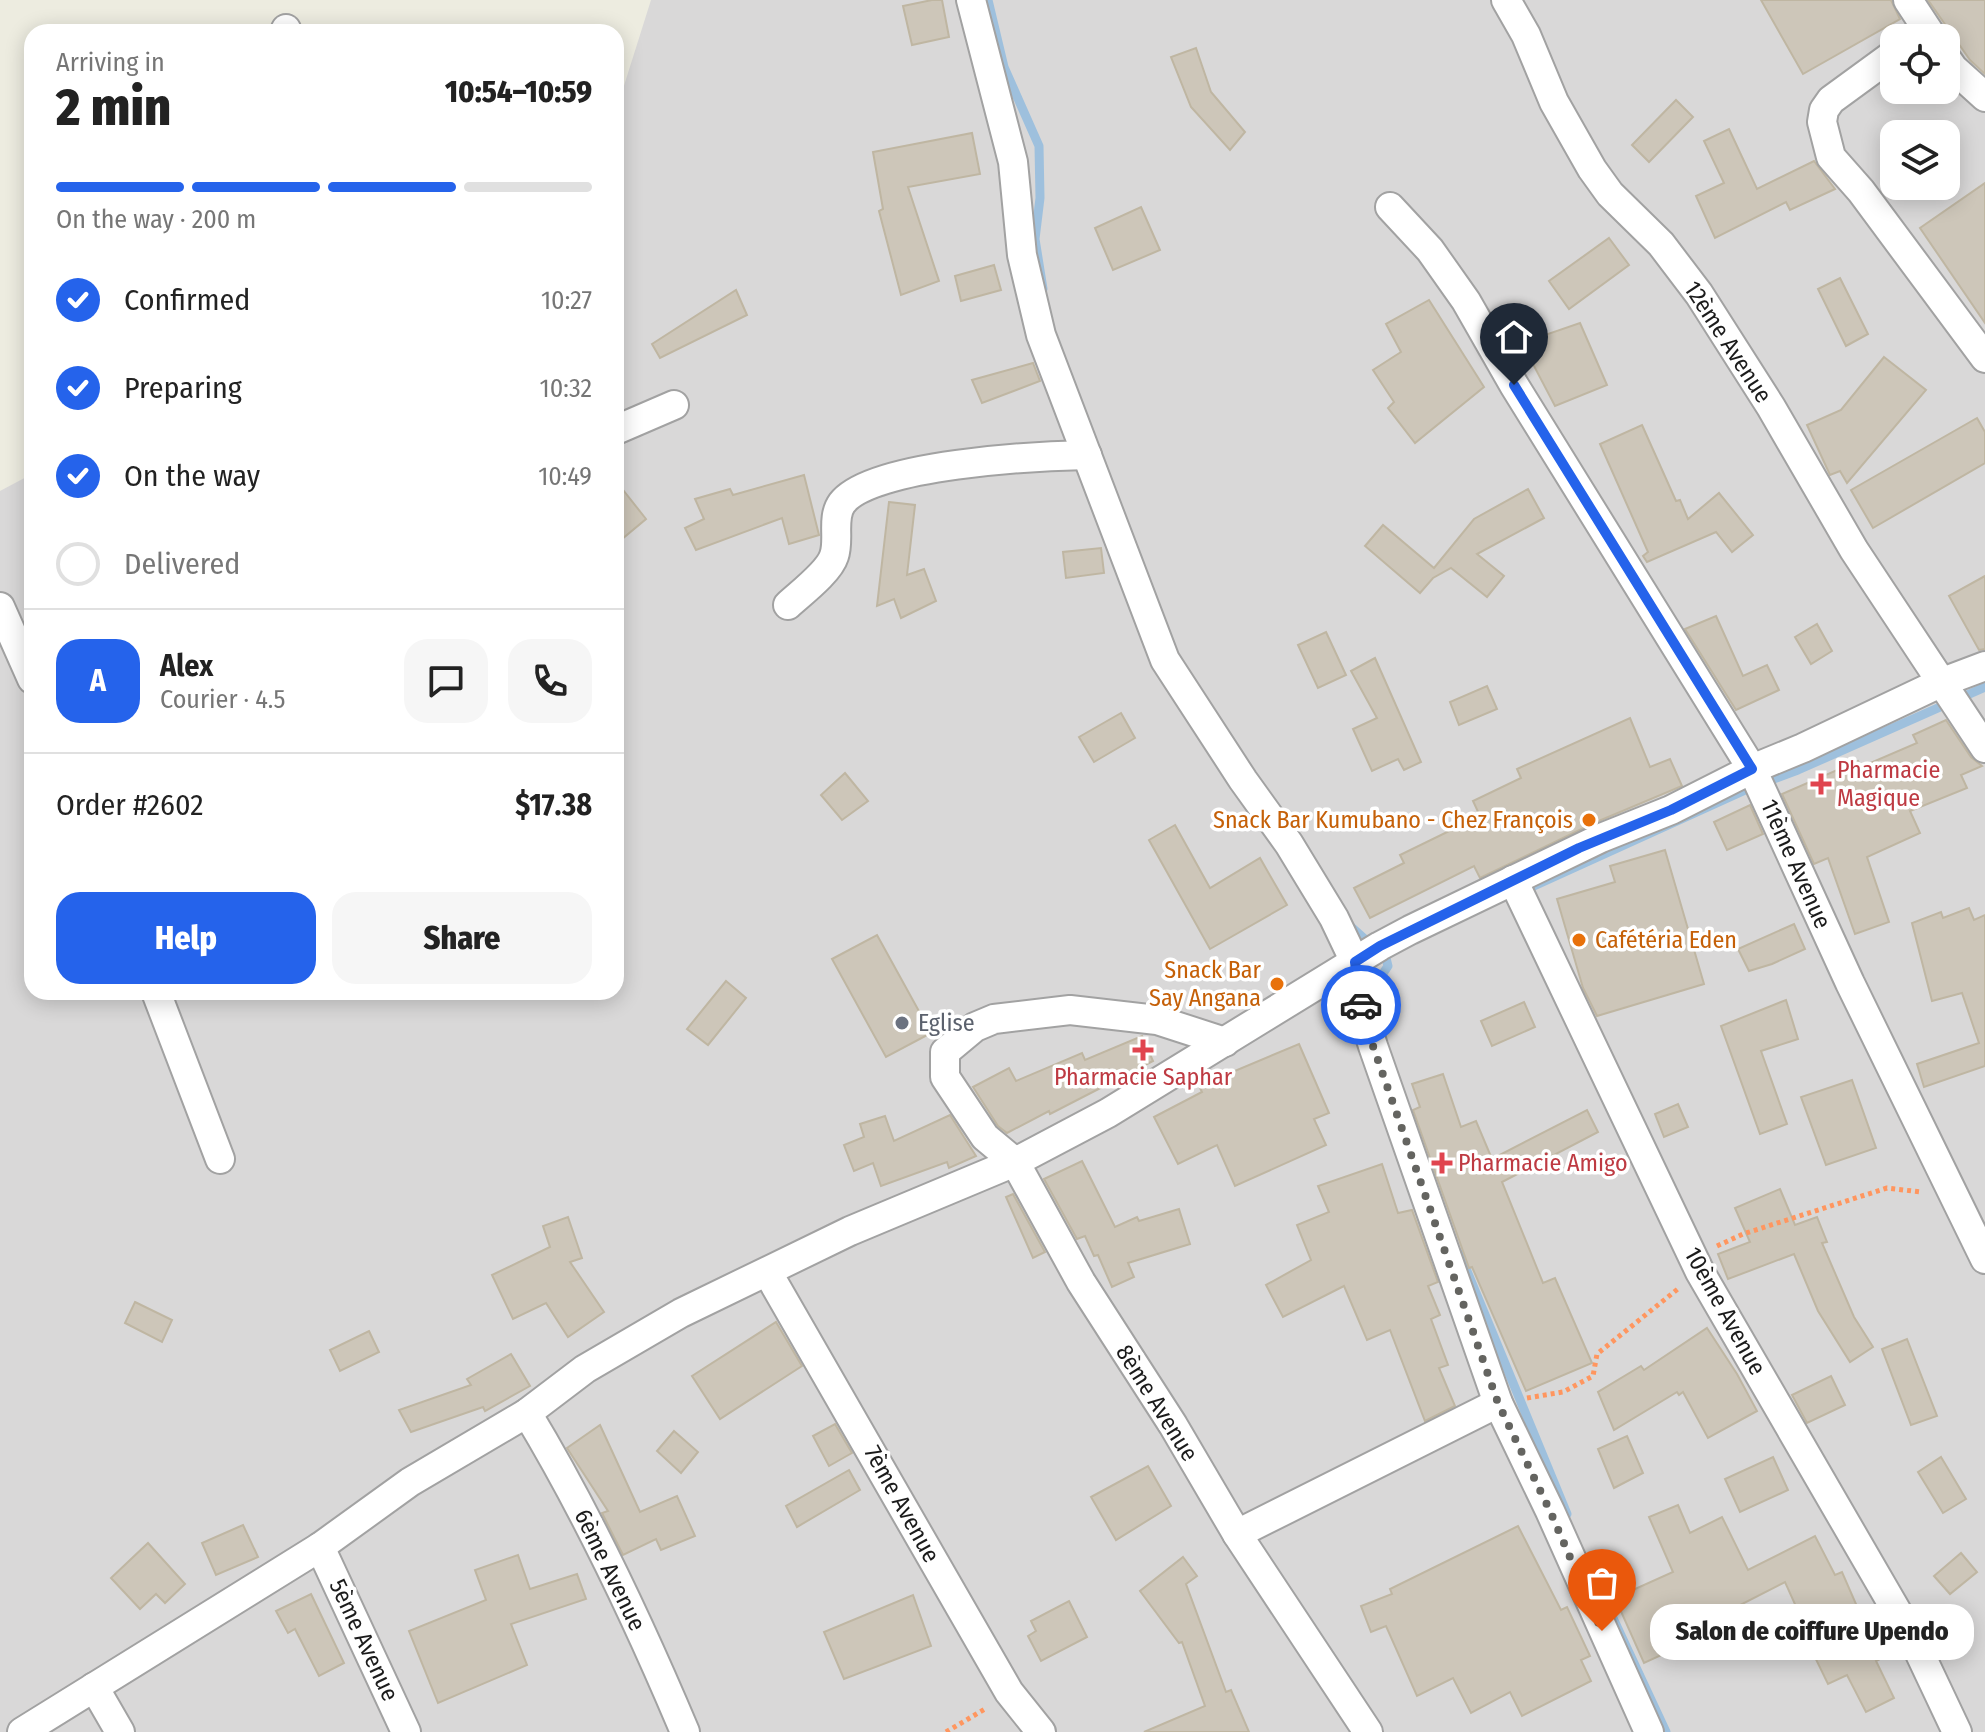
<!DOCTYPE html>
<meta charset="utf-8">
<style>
:root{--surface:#fff;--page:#f6f6f6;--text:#222;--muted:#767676;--line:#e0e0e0;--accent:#2563eb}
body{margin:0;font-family:"Fira Sans Condensed",sans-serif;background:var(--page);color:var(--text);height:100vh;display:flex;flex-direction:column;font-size:30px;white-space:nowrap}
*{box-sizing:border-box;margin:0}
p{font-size:26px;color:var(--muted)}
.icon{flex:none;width:44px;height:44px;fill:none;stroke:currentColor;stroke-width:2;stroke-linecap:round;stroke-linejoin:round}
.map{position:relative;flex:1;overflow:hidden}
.sheet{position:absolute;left:24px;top:24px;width:600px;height:976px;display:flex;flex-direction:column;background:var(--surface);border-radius:24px;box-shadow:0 4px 20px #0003}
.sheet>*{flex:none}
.tools{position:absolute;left:1880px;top:24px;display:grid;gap:16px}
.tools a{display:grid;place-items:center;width:80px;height:80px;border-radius:16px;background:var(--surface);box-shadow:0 4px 20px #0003;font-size:40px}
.pin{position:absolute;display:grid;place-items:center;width:68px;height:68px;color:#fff;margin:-82px -34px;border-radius:50% 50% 50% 0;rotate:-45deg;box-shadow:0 0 8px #0007}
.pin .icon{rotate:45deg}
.courier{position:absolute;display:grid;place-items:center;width:80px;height:80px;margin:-40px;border:6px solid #2563eb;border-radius:50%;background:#fff;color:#222;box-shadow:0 2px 10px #0007}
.bubble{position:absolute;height:56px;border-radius:24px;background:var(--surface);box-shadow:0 4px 20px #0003;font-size:26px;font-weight:800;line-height:56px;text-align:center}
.overview em{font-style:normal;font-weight:800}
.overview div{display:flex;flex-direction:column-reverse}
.overview{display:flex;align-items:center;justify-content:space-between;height:136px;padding:0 32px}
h1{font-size:52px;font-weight:800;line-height:60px}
.bar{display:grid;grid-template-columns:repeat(4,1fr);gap:12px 8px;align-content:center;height:96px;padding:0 32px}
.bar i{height:10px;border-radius:6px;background:var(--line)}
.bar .on{background:var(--accent)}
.bar p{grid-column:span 4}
.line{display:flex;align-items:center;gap:20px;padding:0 32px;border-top:2px solid var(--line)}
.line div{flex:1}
.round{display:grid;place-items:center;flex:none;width:84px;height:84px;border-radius:24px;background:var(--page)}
ol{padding:0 32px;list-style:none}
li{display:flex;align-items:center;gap:24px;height:88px}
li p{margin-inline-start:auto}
li .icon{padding:8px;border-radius:50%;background:var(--accent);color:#fff;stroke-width:4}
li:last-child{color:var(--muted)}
li i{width:44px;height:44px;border:4px solid var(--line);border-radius:50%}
.primary-button{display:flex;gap:16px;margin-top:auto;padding:16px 32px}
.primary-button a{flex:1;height:92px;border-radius:24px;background:var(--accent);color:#fff;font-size:32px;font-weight:800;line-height:92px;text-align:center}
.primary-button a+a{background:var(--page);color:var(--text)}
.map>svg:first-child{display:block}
.residential{fill:#d9d8d8;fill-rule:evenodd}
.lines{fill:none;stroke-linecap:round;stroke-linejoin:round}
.stream{stroke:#9ec0dd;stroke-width:9}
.building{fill:#cdc6b9;stroke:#bfb6a2;stroke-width:2}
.minor-casing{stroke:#a2a2a2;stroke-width:32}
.path{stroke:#ff965f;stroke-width:5;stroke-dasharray:4 4;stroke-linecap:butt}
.minor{stroke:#fff;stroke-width:28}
.done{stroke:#646460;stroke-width:8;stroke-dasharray:0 14.4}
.route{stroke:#2563eb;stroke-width:10}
.health-dot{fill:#e0444e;stroke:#fff;stroke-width:3}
.food-dot{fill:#e8710a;stroke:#fff;stroke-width:3}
.worship-dot{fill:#6b7280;stroke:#fff;stroke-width:3}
.labels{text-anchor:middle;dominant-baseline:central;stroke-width:7;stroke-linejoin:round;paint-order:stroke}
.street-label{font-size:24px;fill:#1b1b1b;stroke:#fff}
.health-label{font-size:24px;fill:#be3a42;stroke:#fff;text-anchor:start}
.food-label{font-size:24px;fill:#c56008;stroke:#fff;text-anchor:end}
.worship-label{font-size:24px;fill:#5b616d;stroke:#fff;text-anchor:start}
</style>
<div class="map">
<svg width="1985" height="1732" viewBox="0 0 1985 1732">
<rect width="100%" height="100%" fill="#edece0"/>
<path class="residential" d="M 651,0 L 1985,0 L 1985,1732 L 0,1732 L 0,491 L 32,474 L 32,992 L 616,992 L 616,111 ZM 1894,38 L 1946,38 L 1946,90 L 1894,90 ZM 1894,134 L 1946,134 L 1946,186 L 1894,186 Z"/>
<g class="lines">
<g class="stream">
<path d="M 988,0 L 1004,67 L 1039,146 L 1040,198 L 1035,239 L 1043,289"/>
<path d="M 1523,891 L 1752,787 L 1798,770 L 1985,687"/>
<path d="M 1348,924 L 1386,958 L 1388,966 C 1377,980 1375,1001 1377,1018"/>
<path d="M 1460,1254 L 1567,1514"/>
<path d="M 1605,1601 L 1666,1732"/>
</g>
</g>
<g class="building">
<path d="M 932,0 L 942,0 L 949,37 L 912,45 L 903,6 Z"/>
<path d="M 1761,0 L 1891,0 L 1900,19 L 1803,74 Z"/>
<path d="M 1928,0 L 1985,0 L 1985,74 L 1970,60 Z"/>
<path d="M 1196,48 L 1211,92 L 1245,132 L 1230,150 L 1191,107 L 1171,57 Z"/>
<path d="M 1676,100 L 1693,117 L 1649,162 L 1632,145 Z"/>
<path d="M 1729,129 L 1757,189 L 1814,161 L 1835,189 L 1790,210 L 1786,202 L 1715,238 L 1696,196 L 1724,183 L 1704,141 Z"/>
<path d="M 972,133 L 980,174 L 908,187 L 939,281 L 901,295 L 879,211 L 883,209 L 873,152 Z"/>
<path d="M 1985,183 L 1985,323 L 1920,228 Z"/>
<path d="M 1141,207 L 1160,250 L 1113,270 L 1095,228 Z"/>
<path d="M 1609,238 L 1629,265 L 1569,309 L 1549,281 Z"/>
<path d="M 994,265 L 1001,290 L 961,301 L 955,276 Z"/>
<path d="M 1840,278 L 1868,334 L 1846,346 L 1818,289 Z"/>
<path d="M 736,290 L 747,315 L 660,358 L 652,344 Z"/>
<path d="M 1429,300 L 1484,387 L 1415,443 L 1388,408 L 1394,402 L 1373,370 L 1401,352 L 1386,324 Z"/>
<path d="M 1580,323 L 1607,385 L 1555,406 L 1522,343 Z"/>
<path d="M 1884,357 L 1926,390 L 1847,483 L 1840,471 L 1830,475 L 1807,425 L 1841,410 Z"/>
<path d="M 1033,363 L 1040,381 L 982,403 L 972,380 Z"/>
<path d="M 1977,418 L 1985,432 L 1985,463 L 1873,528 L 1851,490 Z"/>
<path d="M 1642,425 L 1676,501 L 1680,500 L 1688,519 L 1719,493 L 1753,535 L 1732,552 L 1716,532 L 1647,562 L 1643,556 L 1648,552 L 1600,444 Z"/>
<path d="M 804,475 L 819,535 L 789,544 L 782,518 L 696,550 L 685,528 L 704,519 L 695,499 L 730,489 L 733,495 Z"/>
<path d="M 616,481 L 646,519 L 616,544 Z"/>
<path d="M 1528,489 L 1544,518 L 1477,554 L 1504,576 L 1487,597 L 1451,568 L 1433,578 L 1420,593 L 1365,546 L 1383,525 L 1434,568 L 1474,519 Z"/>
<path d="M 889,502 L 915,505 L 907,575 L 924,569 L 936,601 L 901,618 L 894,599 L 877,606 Z"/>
<path d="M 1101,548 L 1104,573 L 1066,578 L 1063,552 Z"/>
<path d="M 1985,576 L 1985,649 L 1979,650 L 1949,596 Z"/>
<path d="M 1716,616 L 1743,676 L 1767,665 L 1779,690 L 1736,710 L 1685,629 Z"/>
<path d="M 1817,624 L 1832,651 L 1811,664 L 1795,637 Z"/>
<path d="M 1326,632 L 1346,675 L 1318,688 L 1298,645 Z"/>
<path d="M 1375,658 L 1421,762 L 1404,770 L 1398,759 L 1372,771 L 1353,729 L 1377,718 L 1351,671 Z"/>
<path d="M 1487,686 L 1497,709 L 1459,725 L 1450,702 Z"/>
<path d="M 1121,713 L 1135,738 L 1094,762 L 1079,737 Z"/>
<path d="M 1630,718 L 1650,767 L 1670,759 L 1682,786 L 1594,823 L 1480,878 L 1474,866 L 1370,918 L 1354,888 L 1404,863 L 1400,855 L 1480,816 L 1473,801 L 1521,778 L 1517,769 Z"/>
<path d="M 1946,720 L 1971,757 L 1982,766 L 1961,775 L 1967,788 L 1910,811 L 1920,833 L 1867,857 L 1889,922 L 1855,934 L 1828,858 L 1814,864 L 1782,794 L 1858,761 L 1861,767 L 1917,743 L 1913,735 Z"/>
<path d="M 845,773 L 868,801 L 842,820 L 821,795 Z"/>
<path d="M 1750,805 L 1763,834 L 1727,850 L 1714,822 Z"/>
<path d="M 1175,825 L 1210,888 L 1260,858 L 1287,905 L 1210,949 L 1149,840 Z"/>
<path d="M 1665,850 L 1704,984 L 1597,1016 L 1583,988 L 1557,899 L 1615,882 L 1610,866 Z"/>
<path d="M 1969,908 L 1974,920 L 1985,915 L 1985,1066 L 1924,1087 L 1917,1064 L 1979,1043 L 1962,993 L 1932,1001 L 1912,923 L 1941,912 L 1943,918 Z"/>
<path d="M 1794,924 L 1805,949 L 1772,964 L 1749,971 L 1738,949 Z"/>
<path d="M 877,935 L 931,1033 L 886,1057 L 832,959 Z"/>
<path d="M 726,981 L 746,998 L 708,1045 L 687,1029 Z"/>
<path d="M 1786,1000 L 1798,1039 L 1761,1051 L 1787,1124 L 1760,1134 L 1721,1026 Z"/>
<path d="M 1524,1002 L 1535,1027 L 1492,1046 L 1481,1021 Z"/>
<path d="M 1142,1036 L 1153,1061 L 1050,1114 L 1049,1111 L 1007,1133 L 998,1126 L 973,1087 L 1009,1068 L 1016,1081 L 1082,1053 L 1085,1060 Z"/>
<path d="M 1299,1044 L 1329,1113 L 1314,1119 L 1326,1145 L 1235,1186 L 1217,1145 L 1178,1164 L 1154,1117 L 1202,1092 L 1199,1086 Z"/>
<path d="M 1443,1074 L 1461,1127 L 1476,1121 L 1492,1159 L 1587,1110 L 1598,1132 L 1502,1182 L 1543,1283 L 1555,1278 L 1592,1363 L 1526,1391 L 1472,1267 L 1469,1268 L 1413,1110 L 1420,1107 L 1412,1084 Z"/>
<path d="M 1852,1080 L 1876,1148 L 1826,1165 L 1801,1097 Z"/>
<path d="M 1678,1104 L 1688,1127 L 1664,1137 L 1655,1114 Z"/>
<path d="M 950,1115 L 976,1156 L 949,1168 L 947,1162 L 881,1186 L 873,1163 L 854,1171 L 844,1145 L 864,1137 L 860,1124 L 885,1116 L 894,1141 Z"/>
<path d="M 1082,1161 L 1115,1227 L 1137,1217 L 1139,1221 L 1179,1209 L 1190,1244 L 1128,1263 L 1134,1277 L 1112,1287 L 1098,1255 L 1094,1256 L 1085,1236 L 1077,1239 L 1044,1179 Z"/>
<path d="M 1382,1164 L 1398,1213 L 1412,1210 L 1438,1282 L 1428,1286 L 1440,1315 L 1431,1319 L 1448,1365 L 1439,1368 L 1455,1406 L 1425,1421 L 1390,1330 L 1367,1340 L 1344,1286 L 1283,1317 L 1266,1285 L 1311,1260 L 1297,1225 L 1329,1212 L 1318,1186 Z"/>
<path d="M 1780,1189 L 1795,1225 L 1817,1217 L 1827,1242 L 1822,1243 L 1854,1317 L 1873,1347 L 1850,1362 L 1818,1311 L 1794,1254 L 1728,1279 L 1718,1254 L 1750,1242 L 1735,1208 Z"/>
<path d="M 1013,1194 L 1045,1252 L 1033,1258 L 1006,1197 Z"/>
<path d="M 568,1217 L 582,1258 L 570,1262 L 604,1312 L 568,1337 L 546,1303 L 513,1319 L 492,1275 L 550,1247 L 543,1226 Z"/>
<path d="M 135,1302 L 172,1320 L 162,1342 L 125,1323 Z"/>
<path d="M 776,1322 L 802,1366 L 720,1419 L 692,1376 Z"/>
<path d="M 1707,1328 L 1737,1374 L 1757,1411 L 1708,1438 L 1683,1392 L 1679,1395 L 1677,1392 L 1614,1430 L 1598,1392 L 1641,1366 L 1644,1370 Z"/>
<path d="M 369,1331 L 379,1352 L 340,1371 L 330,1350 Z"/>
<path d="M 1907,1339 L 1937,1416 L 1911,1425 L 1882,1349 Z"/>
<path d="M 511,1354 L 530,1386 L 485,1411 L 483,1407 L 411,1432 L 399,1410 L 471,1385 L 467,1379 Z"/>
<path d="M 1831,1376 L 1845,1405 L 1807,1423 L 1792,1395 Z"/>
<path d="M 835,1424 L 852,1453 L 829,1466 L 813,1436 Z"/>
<path d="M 600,1425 L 640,1512 L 677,1496 L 695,1536 L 661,1550 L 656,1539 L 623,1555 L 602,1513 L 608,1511 L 567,1448 Z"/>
<path d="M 674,1431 L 698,1452 L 681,1473 L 657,1451 Z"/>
<path d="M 1627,1436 L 1643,1473 L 1614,1488 L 1598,1449 Z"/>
<path d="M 1773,1457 L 1788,1490 L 1740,1512 L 1725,1479 Z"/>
<path d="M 1941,1457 L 1966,1499 L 1943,1513 L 1918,1472 Z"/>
<path d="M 1148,1466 L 1171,1506 L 1116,1540 L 1091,1497 Z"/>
<path d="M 849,1470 L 860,1490 L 797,1527 L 786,1506 Z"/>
<path d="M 1678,1505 L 1690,1533 L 1722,1517 L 1748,1570 L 1815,1536 L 1835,1575 L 1842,1572 L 1880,1659 L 1876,1661 L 1894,1698 L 1866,1712 L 1847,1675 L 1828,1684 L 1809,1645 L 1813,1644 L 1785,1582 L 1699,1626 L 1703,1636 L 1644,1663 L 1615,1598 L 1673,1572 L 1649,1517 Z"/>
<path d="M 243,1525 L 258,1557 L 216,1575 L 202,1543 Z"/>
<path d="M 1518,1526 L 1561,1610 L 1567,1607 L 1590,1656 L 1581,1660 L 1591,1681 L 1522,1716 L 1510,1692 L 1471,1713 L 1453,1678 L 1417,1696 L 1386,1626 L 1371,1632 L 1361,1606 L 1392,1594 L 1390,1589 Z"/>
<path d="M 148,1543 L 185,1584 L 165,1603 L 156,1594 L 140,1609 L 111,1578 Z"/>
<path d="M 1961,1553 L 1977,1572 L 1950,1594 L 1934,1576 Z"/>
<path d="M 518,1555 L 530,1589 L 577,1574 L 586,1599 L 511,1624 L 527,1665 L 438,1703 L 409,1631 L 486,1600 L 475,1570 Z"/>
<path d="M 1183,1557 L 1197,1576 L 1186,1584 L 1226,1692 L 1231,1690 L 1249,1732 L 1144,1732 L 1205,1706 L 1182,1642 L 1179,1643 L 1140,1591 Z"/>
<path d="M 311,1594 L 344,1663 L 319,1676 L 295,1629 L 288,1633 L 276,1611 Z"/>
<path d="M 913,1595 L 931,1646 L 844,1679 L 824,1632 Z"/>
<path d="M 1069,1601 L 1087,1637 L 1041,1661 L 1028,1636 L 1036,1631 L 1031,1621 Z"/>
</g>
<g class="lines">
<defs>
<g id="minor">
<path d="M 971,0 L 1013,162 L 1022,255 L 1041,335 L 1165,660 L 1243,780 L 1289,844 L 1334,918 L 1355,962 L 1359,1000 L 1373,1046 L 1498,1403 L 1550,1511 L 1649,1732"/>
<path d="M 1506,0 L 1526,35 L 1554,102 L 1592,169 L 1610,194 L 1661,244 L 1699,294 L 1771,407 L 1854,550 L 1985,748"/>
<path d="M 1908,0 L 1933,38"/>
<path d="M 286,29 L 286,32"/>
<path d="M 1894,54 L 1831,100 L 1824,110 L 1822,122 L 1831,157 L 1861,191 L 1985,358"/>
<path d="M 1946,58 L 1953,68 L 1985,97"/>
<path d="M 1390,207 L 1430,250 L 1466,301 L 1514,385 L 1752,769 L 1850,983 L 1985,1259"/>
<path d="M 616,430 L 674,405"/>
<path d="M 788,605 C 801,593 829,572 834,556 C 840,539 831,518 842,503 C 871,464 1038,456 1087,455"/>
<path d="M 0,607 L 32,679"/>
<path d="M 1513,880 L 1700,1272 L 1914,1641 L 1957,1732"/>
<path d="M 156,992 L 220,1159"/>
<path d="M 1225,1042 L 1157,1020 L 1070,1010 L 994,1019 L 975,1027 L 945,1052 L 945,1077 L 985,1137 L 1015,1162 L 1081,1282 L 1173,1425 L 1237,1534 L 1368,1732"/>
<path d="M 768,1273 L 1009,1692 L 1041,1732"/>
<path d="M 527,1413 C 588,1514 639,1623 685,1732"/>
<path d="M 1237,1534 L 1498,1403"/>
<path d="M 320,1547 L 406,1732"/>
<path d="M 94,1687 L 120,1732"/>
<path d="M 22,1732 L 320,1547 L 410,1482 L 527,1413 L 585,1369 L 681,1313 L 850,1231 L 1015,1162 L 1108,1113 L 1380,946 L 1410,930 L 1601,838 L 1671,810 L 1752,769 L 1803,748 L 1940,683 L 1985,666"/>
</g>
</defs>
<use href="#minor" class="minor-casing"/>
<g class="path">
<path d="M 1717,1246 L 1743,1234 L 1887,1188 L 1921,1192"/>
<path d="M 1527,1398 L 1563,1392 L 1593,1376 L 1597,1354 L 1679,1288"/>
<path d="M 946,1732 L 985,1709"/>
</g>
<use href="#minor" class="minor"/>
</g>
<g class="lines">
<path class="done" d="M 1361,1005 L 1373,1046 L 1498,1403 L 1550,1511 L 1602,1631"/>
<path class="route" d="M 1361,1005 L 1355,962 L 1380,946 L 1579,848 L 1671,810 L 1752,769 L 1514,385"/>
</g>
<g class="health-dot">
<path d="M1817 772h8v8h8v8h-8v8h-8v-8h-8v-8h8z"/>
<path d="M1139 1038h8v8h8v8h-8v8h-8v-8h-8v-8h8z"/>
<path d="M1438 1151h8v8h8v8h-8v8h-8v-8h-8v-8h8z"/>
</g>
<g class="food-dot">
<circle cx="1589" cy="820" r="8"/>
<circle cx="1579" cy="940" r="8"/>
<circle cx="1277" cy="984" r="8"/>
</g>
<circle class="worship-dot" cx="902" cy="1023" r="8"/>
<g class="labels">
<g class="street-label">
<text transform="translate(1728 342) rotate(57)">12ème Avenue</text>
<text transform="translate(1796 864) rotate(66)">11ème Avenue</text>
<text transform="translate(1725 1311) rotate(61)">10ème Avenue</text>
<text transform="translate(1157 1403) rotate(58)">8ème Avenue</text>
<text transform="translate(902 1504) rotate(61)">7ème Avenue</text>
<text transform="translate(610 1570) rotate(64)">6ème Avenue</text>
<text transform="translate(364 1640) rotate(65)">5ème Avenue</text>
</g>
<g class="health-label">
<text x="1837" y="770">Pharmacie<tspan x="1837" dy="28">Magique</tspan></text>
<text x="1143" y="1077" text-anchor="middle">Pharmacie Saphar</text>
<text x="1458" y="1163">Pharmacie Amigo</text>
</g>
<g class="food-label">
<text x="1573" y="820">Snack Bar Kumubano - Chez François</text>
<text x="1595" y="940" text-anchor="start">Cafétéria Eden</text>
<text x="1261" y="970">Snack Bar<tspan x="1261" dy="28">Say Angana</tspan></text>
</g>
<g class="worship-label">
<text x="918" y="1023">Eglise</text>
</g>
</g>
</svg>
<div class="tools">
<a><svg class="icon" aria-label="locate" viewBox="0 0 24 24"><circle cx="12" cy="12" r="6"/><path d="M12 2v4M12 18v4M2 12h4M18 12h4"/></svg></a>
<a><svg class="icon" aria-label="layers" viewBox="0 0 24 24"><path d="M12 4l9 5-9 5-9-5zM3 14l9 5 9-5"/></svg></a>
</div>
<div class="pin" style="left:1602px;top:1631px;background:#ea580c"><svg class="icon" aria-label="bag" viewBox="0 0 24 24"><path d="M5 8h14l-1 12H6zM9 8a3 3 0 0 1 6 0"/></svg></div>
<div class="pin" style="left:1514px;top:385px;background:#1f2937"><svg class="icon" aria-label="home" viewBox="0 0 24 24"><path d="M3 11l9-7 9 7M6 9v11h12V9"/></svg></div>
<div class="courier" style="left:1361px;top:1005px"><svg class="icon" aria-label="car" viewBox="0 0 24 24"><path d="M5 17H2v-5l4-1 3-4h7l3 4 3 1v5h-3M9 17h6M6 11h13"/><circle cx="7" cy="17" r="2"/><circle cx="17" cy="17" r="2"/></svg></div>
<div class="bubble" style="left:1650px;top:1604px;width:324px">Salon de coiffure Upendo</div>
<section class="sheet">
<div class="overview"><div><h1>2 min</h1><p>Arriving in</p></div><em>10:54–10:59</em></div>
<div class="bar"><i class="on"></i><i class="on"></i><i class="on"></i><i></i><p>On the way · 200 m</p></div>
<ol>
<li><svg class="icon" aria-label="check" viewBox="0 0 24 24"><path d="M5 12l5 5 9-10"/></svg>Confirmed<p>10:27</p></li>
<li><svg class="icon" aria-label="check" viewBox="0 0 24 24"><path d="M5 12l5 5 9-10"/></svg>Preparing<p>10:32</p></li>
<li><svg class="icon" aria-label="check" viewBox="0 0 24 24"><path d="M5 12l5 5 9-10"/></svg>On the way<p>10:49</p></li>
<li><i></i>Delivered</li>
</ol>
<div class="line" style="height:144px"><b class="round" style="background:var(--accent);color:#fff">A</b><div><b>Alex</b><p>Courier · 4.5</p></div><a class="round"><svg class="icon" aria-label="chat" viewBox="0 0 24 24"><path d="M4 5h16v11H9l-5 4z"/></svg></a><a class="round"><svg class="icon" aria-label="phone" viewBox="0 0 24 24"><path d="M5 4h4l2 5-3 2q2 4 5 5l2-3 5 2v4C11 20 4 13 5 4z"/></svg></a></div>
<div class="line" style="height:104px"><div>Order #2602</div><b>$17.38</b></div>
<div class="primary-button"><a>Help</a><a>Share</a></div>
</section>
</div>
